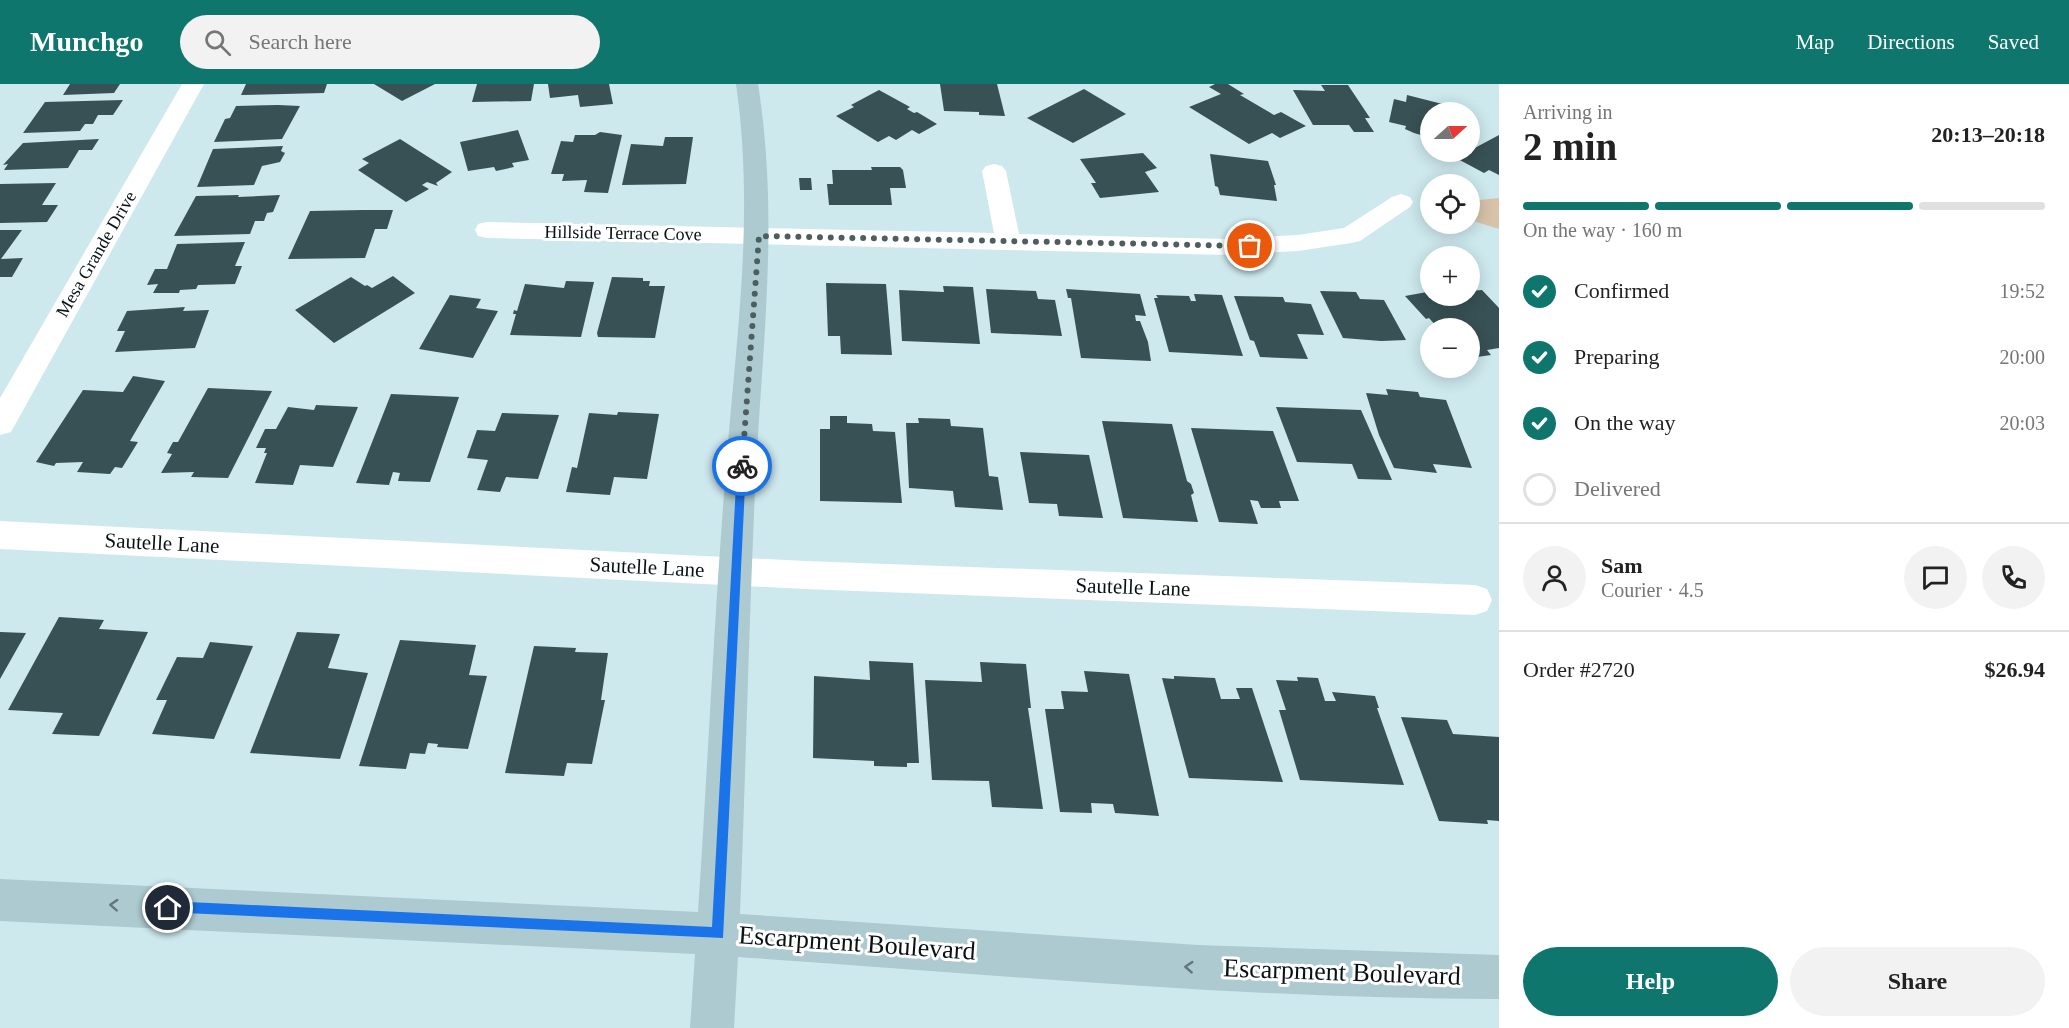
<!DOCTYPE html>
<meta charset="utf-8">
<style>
:root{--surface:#fff;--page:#f2f2f2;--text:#222;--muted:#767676;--line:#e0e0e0;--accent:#0f766e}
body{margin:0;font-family:Georgia,serif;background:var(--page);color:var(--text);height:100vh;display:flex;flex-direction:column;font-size:22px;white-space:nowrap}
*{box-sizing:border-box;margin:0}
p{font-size:20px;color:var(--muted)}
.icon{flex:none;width:33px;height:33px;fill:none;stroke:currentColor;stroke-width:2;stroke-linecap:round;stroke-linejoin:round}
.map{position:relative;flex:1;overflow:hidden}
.panel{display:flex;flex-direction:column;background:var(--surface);width:570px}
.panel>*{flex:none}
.needle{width:39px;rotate:69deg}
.buttons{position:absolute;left:1420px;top:18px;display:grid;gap:12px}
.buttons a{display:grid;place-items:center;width:60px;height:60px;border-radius:50%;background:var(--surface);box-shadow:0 3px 15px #0003;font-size:30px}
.pin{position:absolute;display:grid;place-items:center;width:51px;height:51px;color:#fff;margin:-26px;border:3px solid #fff;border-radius:50%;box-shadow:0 2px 6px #0007}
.courier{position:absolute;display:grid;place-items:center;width:60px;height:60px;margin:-30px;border:4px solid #1a73e8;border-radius:50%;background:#fff;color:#222;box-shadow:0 2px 8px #0007}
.overview em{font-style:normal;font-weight:700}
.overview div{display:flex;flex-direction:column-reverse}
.overview{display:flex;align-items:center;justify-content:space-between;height:102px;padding:0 24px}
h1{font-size:39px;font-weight:700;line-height:45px}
.bar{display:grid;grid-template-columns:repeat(4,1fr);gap:9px 6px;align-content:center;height:72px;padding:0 24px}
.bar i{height:8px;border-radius:4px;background:var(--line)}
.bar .active{background:var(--accent)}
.bar p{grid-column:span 4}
.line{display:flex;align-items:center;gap:15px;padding:0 24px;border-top:2px solid var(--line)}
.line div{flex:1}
.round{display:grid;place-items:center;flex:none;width:63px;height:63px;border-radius:32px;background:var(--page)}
ol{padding:0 24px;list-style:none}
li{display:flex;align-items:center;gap:18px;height:66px}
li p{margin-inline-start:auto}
li .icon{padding:6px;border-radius:50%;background:var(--accent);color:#fff;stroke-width:4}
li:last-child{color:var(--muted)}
li i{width:33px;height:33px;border:3px solid var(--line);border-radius:50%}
.cta{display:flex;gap:12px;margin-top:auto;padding:12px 24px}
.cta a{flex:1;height:69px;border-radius:36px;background:var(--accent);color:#fff;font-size:24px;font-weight:700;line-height:69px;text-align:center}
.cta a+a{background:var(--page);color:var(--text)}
header{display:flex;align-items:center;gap:36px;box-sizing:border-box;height:84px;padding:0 30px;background:var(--accent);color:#fff}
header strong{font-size:28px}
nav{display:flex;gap:33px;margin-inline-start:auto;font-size:21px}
.search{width:420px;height:54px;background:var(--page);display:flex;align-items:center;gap:15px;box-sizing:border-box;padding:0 21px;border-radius:33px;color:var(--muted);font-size:22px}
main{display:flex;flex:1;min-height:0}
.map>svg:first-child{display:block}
.green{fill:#d8c3a9}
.building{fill:#385155}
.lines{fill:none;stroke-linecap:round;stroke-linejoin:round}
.street{fill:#fff;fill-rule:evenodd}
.secondary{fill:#accacf;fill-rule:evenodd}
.oneway{stroke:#62777b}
.route{fill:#1a73e8}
.done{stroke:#4d5d60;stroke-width:6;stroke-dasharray:0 10.8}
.labels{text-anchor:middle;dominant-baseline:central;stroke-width:6;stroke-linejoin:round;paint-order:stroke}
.far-street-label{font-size:18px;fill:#081214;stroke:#fff}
.street-label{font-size:21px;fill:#081214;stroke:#fff}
.near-street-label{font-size:26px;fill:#081214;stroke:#fff}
</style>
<header>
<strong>Munchgo</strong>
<div class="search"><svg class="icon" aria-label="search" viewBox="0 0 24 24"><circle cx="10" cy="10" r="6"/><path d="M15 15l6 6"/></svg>Search here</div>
<nav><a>Map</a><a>Directions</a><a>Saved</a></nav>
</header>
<main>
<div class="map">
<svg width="1499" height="944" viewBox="0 0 1499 944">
<rect width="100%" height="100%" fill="#cde9ee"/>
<path class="green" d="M 1499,114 L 1499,145 L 1470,136 L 1470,117 Z"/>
<g class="building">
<path d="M 70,0 L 120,0 L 114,9 L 63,11 Z"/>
<path d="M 246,0 L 327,0 L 324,9 L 241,11 Z"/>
<path d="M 374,0 L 435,0 L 402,17 Z"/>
<path d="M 477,0 L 534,0 L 531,17 L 472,18 Z"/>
<path d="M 548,0 L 609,0 L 613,20 L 580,23 L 578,11 L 550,14 Z"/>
<path d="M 940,0 L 997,0 L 1005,32 L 979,31 L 979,28 L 944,27 Z"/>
<path d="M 1215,0 L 1228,0 L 1244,10 L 1240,11 L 1274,31 L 1281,28 L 1306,42 L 1280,54 L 1272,49 L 1249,60 L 1189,23 L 1221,10 L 1209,3 Z"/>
<path d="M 1321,1 L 1348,1 L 1370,34 L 1365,34 L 1374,48 L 1354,48 L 1349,41 L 1313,41 L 1293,6 L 1325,7 Z"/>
<path d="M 1084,5 L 1126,30 L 1073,59 L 1027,34 Z"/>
<path d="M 879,6 L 910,23 L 907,25 L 914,29 L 917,28 L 937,40 L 919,50 L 912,46 L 896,56 L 889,52 L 878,58 L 836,32 L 854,23 L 851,21 Z"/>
<path d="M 1407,11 L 1462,25 L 1462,28 L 1431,28 L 1431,54 L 1414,49 L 1405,45 L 1406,42 L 1389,38 L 1394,15 L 1406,18 Z"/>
<path d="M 123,16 L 113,31 L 98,31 L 93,40 L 85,40 L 80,47 L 23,49 L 45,18 Z"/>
<path d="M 278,21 L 300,22 L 282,55 L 214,58 L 225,35 L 230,34 L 236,22 Z"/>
<path d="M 518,46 L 529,76 L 512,79 L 514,83 L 496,87 L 494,83 L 468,87 L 460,58 Z"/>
<path d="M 600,48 L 622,51 L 608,109 L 584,108 L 587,96 L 562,97 L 564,90 L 551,90 L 561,57 L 573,58 L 575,51 L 595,51 Z"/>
<path d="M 1499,51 L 1499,91 L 1489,86 L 1484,89 L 1456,74 Z"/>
<path d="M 665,53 L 693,53 L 686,100 L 622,101 L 631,60 L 663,62 Z"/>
<path d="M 99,55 L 92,66 L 79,66 L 68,84 L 4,86 L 8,80 L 3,81 L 23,59 Z"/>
<path d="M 400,55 L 452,88 L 436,99 L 438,102 L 427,98 L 422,101 L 429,105 L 406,118 L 358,86 L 369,79 L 362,75 Z"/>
<path d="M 283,62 L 281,67 L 285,69 L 280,78 L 262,82 L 254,101 L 197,103 L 213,65 Z"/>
<path d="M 1143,69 L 1157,84 L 1145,88 L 1159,108 L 1100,114 L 1091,99 L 1096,99 L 1080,75 Z"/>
<path d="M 1210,70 L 1268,77 L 1276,101 L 1274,101 L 1277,117 L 1220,111 L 1218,103 L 1215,102 Z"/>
<path d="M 871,83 L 900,83 L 903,86 L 906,104 L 890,104 L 892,121 L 829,121 L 827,100 L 833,100 L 832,86 L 872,86 Z"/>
<path d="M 799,94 L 811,94 L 812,106 L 800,106 Z"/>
<path d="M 56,99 L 42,121 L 58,121 L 47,138 L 0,139 L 0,100 Z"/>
<path d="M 239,111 L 238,113 L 280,111 L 273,128 L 267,129 L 264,137 L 255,137 L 250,150 L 174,152 L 196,112 Z"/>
<path d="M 363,126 L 393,126 L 387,145 L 375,145 L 365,174 L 288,175 L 310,127 Z"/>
<path d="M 0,146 L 22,146 L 1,175 L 23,174 L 12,193 L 0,193 Z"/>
<path d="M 245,158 L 235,182 L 242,182 L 235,200 L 198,201 L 196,205 L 180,206 L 179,209 L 153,209 L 158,200 L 147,201 L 155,185 L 167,185 L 177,160 Z"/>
<path d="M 393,192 L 415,209 L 334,259 L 295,226 L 351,193 L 365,202 L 367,201 L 372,204 Z"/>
<path d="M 612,193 L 643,194 L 643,197 L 650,197 L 649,202 L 665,202 L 655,254 L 598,253 L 597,249 Z"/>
<path d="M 566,197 L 594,198 L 581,253 L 510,251 L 516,230 L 513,230 L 514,226 L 517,227 L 525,200 L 564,204 Z"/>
<path d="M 826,199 L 886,200 L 892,271 L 841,270 L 840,252 L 828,252 Z"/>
<path d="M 943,202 L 973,203 L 980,260 L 902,257 L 899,206 L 944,208 Z"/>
<path d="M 986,205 L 1036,207 L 1038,215 L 1055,216 L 1062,252 L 991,249 Z"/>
<path d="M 1066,205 L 1140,210 L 1146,232 L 1135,231 L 1136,237 L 1140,237 L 1148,258 L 1151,277 L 1081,274 L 1071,214 L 1068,214 Z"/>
<path d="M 1482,206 L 1499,224 L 1499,264 L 1487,266 L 1491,271 L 1470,274 L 1470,244 L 1434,244 L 1432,243 L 1436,242 L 1429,234 L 1426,235 L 1405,212 L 1427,208 L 1431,213 L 1470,212 L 1470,207 Z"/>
<path d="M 1320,207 L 1356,208 L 1360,215 L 1384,216 L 1406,256 L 1381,257 L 1343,254 Z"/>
<path d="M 1194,210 L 1222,211 L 1243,272 L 1169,268 L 1154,214 L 1158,214 L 1156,211 L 1189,212 L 1191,217 L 1196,217 Z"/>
<path d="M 450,211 L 481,215 L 476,224 L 498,227 L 473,274 L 419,265 Z"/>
<path d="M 1234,212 L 1283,213 L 1285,218 L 1311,220 L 1324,251 L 1297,250 L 1308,275 L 1260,273 L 1254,257 L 1250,256 Z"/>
<path d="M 185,223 L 183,227 L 209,226 L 195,264 L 115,268 L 125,247 L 117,247 L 127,227 Z"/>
<path d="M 133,292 L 165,297 L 130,357 L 138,358 L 122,384 L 115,383 L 110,390 L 77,388 L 83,378 L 56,379 L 54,382 L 36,378 L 83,306 L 123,308 Z"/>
<path d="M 208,304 L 272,307 L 228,394 L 191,393 L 194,388 L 161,389 L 172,370 L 167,369 L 173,358 L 178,358 Z"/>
<path d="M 1386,305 L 1418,308 L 1420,313 L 1446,316 L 1472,384 L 1433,380 L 1437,389 L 1394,384 L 1379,351 L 1366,309 L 1388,311 Z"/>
<path d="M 391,310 L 459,313 L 430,398 L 398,397 L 400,389 L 393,388 L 389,401 L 356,399 Z"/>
<path d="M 316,321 L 358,323 L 333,383 L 300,381 L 293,401 L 255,399 L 267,369 L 264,369 L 266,364 L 256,364 L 265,345 L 276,345 L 288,323 L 314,326 Z"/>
<path d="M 1276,323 L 1361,326 L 1392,396 L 1358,395 L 1352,380 L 1297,378 Z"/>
<path d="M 618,328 L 659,330 L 647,395 L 614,393 L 610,411 L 566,408 L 572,383 L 577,384 L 589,329 L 617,331 Z"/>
<path d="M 502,329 L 559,331 L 538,395 L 506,393 L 500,408 L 477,406 L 488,376 L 467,374 L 477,346 L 495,347 Z"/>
<path d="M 830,332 L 847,332 L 847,339 L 872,340 L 873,347 L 895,348 L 902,419 L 820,417 L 820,345 L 830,345 Z"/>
<path d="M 918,334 L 950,335 L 951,342 L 983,344 L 989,392 L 998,393 L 1003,426 L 955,423 L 953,407 L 909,404 L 906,339 L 919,339 Z"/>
<path d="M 1102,337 L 1172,340 L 1187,397 L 1191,400 L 1194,409 L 1191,411 L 1198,438 L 1123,434 Z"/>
<path d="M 1191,344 L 1273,347 L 1299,417 L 1279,417 L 1281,424 L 1261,424 L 1258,417 L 1250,416 L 1258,440 L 1219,438 Z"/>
<path d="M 1020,368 L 1089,371 L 1103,434 L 1059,432 L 1057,420 L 1029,419 Z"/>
<path d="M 59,533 L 104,536 L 99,545 L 148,548 L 99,652 L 52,650 L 63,629 L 8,626 Z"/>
<path d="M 0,548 L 26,549 L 0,595 Z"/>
<path d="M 297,548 L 340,550 L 328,584 L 368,589 L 340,675 L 250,669 Z"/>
<path d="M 400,556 L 476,561 L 469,591 L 487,592 L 468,665 L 437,663 L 438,660 L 428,659 L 425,670 L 410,669 L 406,685 L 359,682 Z"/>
<path d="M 210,558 L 253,562 L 214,655 L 152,650 L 167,616 L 156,616 L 177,573 L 203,574 Z"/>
<path d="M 534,562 L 576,564 L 575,568 L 608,569 L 601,616 L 605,616 L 592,680 L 567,679 L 564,692 L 505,689 Z"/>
<path d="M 869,577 L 913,579 L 919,679 L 907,679 L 907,683 L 874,682 L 874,677 L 813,674 L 814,592 L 870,596 Z"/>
<path d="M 980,578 L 1026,580 L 1031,624 L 1028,624 L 1043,725 L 992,723 L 989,697 L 932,696 L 925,596 L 982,598 Z"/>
<path d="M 1084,587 L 1129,590 L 1159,732 L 1115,729 L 1113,720 L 1091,719 L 1092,729 L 1060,728 L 1045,625 L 1064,625 L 1061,607 L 1088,608 Z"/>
<path d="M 1174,592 L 1215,594 L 1221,615 L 1240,615 L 1236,604 L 1252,604 L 1283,698 L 1189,694 L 1162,594 L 1174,595 Z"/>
<path d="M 1297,593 L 1318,594 L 1325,617 L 1336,617 L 1332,608 L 1375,612 L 1379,624 L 1377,624 L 1404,701 L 1300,696 L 1279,626 L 1286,626 L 1276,596 L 1298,597 Z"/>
<path d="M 1401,633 L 1447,636 L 1453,650 L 1499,653 L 1499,737 L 1487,736 L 1488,740 L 1439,737 Z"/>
</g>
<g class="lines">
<g class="street">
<path d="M 182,0 L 204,0 L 11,348 L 0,351 L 0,314 Z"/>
<path d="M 994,80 L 1002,82 L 1006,87 L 1019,150 L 1228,155 L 1298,151 L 1344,144 L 1392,113 L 1401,110 L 1410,113 L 1413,118 L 1410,123 L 1360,157 L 1351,159 L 1298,167 L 1228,171 L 487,154 L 478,152 L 475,146 L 478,140 L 487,138 L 994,149 L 982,87 L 986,82 Z"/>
<path d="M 0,437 L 805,477 L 1475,501 L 1487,505 L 1492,516 L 1487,527 L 1475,531 L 805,505 L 0,465 Z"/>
</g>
<path class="secondary" d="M 736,0 L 758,0 C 779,133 763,253 756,385 C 749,533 746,682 740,830 L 1198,861 L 1499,871 L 1499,915 C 1245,915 991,890 738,873 L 734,944 L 690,944 L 695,870 L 0,837 L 0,795 L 698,828 C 708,680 714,532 726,384 C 736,252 755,133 736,0 Z"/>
</g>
<defs><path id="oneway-chevron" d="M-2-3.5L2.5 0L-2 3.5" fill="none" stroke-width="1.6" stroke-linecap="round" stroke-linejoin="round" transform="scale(1.5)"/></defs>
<g class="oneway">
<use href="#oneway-chevron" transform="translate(114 821) rotate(-177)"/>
<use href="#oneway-chevron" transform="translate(1189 883) rotate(-176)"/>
</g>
<path class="route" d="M 742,378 L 746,382 L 723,854 L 163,828 L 161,824 L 168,817 L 712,843 L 737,382 Z"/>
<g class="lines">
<path class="done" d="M 742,382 L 759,152 L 1250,162"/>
</g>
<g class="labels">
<g class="far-street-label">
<text transform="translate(623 149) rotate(1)">Hillside Terrace Cove</text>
<text transform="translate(96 170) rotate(-60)">Mesa Grande Drive</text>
</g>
<g class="street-label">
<text transform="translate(162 459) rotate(3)">Sautelle Lane</text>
<text transform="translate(647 483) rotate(3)">Sautelle Lane</text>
<text transform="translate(1133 503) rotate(2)">Sautelle Lane</text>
</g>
<g class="near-street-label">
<text transform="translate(857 859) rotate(4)">Escarpment Boulevard</text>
<text transform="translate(1342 888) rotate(2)">Escarpment Boulevard</text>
</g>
</g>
</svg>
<div class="buttons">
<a><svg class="needle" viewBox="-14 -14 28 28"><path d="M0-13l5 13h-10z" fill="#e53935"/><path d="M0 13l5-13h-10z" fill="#767676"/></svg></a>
<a><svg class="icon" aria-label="locate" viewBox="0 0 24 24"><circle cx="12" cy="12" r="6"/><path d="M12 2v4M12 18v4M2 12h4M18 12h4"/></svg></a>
<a>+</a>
<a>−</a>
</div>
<div class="pin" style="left:1250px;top:162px;background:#ea580c"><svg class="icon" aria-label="bag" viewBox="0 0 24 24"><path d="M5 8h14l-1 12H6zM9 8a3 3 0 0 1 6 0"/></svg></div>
<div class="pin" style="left:168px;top:824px;background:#1f2937"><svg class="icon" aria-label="home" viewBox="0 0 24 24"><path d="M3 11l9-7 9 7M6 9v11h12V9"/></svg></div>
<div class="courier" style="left:742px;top:382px"><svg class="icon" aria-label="bike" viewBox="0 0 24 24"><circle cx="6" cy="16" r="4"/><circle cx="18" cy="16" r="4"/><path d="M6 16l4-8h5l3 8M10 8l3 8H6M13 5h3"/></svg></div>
</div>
<section class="panel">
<div class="overview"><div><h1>2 min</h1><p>Arriving in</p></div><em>20:13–20:18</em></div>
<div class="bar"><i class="active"></i><i class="active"></i><i class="active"></i><i></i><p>On the way · 160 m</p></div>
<ol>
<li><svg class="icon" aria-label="check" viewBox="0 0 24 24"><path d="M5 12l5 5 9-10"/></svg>Confirmed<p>19:52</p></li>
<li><svg class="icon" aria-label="check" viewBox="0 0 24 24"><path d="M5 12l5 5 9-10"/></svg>Preparing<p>20:00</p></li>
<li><svg class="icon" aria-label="check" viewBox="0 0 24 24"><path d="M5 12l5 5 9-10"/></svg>On the way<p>20:03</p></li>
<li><i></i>Delivered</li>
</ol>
<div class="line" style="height:108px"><a class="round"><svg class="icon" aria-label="person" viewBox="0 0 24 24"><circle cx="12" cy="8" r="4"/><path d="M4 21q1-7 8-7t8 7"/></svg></a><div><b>Sam</b><p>Courier · 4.5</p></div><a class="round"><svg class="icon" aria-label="chat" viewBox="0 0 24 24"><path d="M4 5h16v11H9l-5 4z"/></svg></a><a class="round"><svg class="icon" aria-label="phone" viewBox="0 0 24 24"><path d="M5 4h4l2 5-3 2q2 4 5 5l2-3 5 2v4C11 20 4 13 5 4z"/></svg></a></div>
<div class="line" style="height:78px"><div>Order #2720</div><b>$26.94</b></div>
<div class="cta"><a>Help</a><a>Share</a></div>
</section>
</main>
